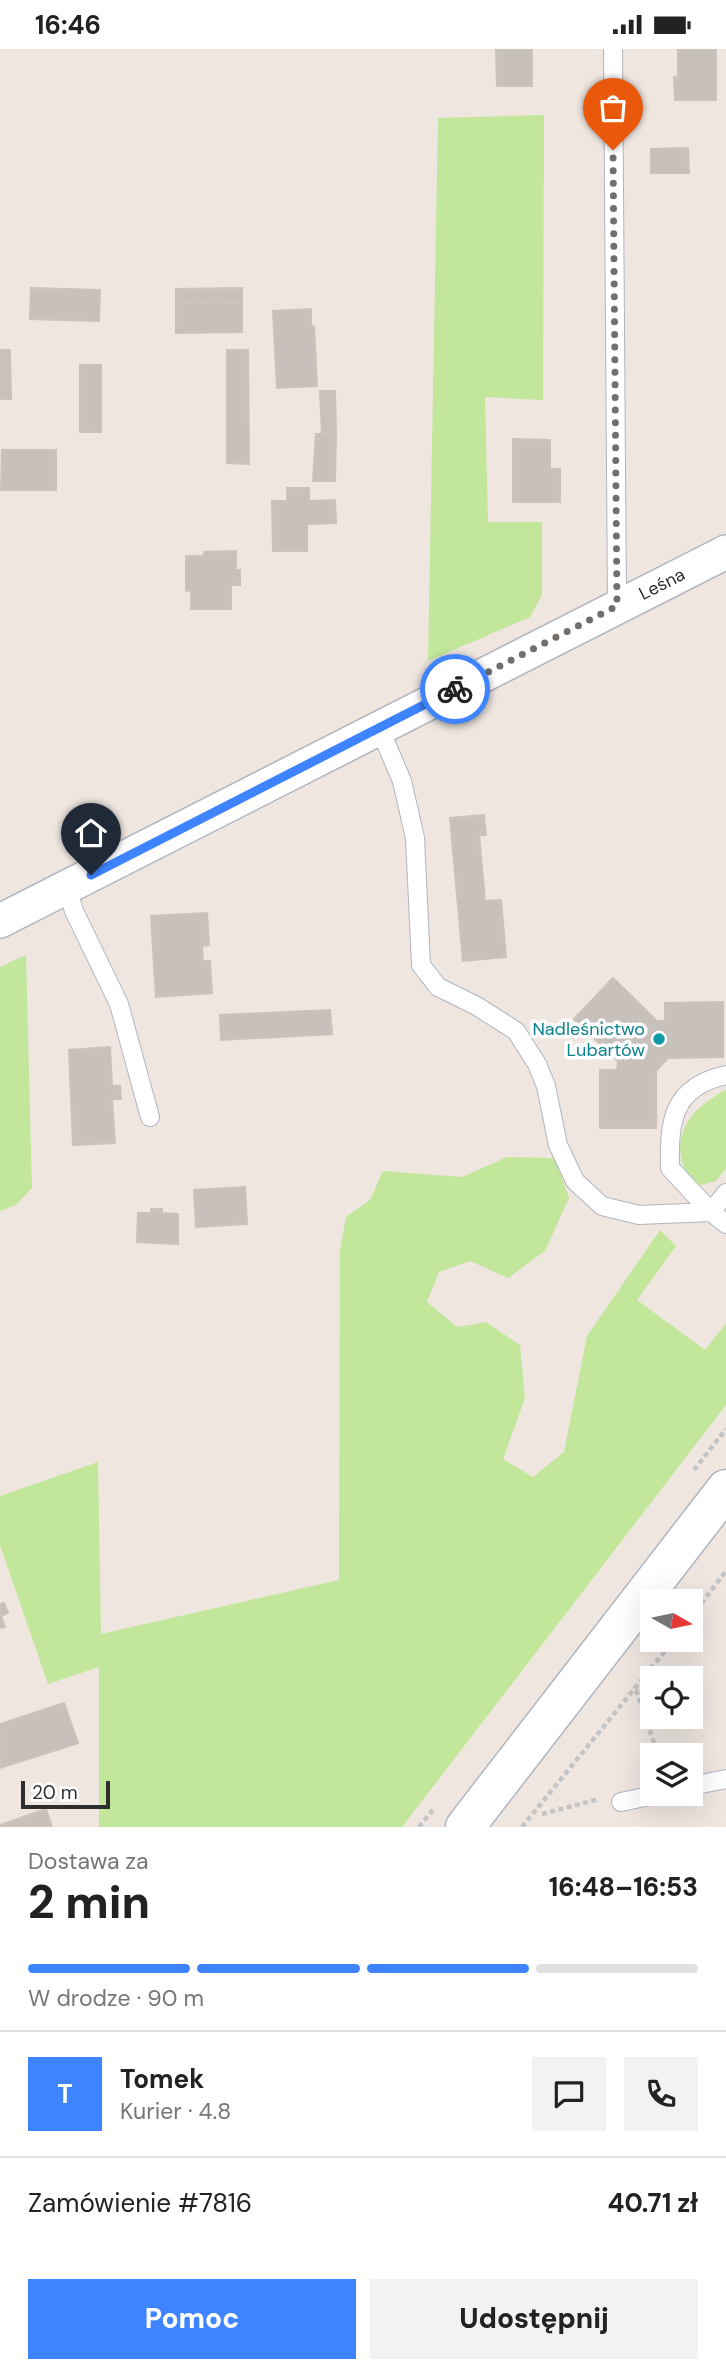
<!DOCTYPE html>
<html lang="pl">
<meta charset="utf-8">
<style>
:root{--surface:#fff;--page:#f2f2f2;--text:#222;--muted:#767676;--line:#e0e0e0;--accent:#3e83ff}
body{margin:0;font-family:"DM Sans",sans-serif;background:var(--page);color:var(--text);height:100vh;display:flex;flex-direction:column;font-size:26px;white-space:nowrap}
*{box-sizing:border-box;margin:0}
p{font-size:23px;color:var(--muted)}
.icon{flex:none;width:38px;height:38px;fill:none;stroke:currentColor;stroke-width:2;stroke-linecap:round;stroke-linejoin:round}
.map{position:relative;height:1778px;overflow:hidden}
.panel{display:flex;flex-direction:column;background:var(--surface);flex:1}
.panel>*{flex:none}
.needle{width:46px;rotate:99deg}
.tools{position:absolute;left:640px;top:1540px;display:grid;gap:14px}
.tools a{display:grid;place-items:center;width:63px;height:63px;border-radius:0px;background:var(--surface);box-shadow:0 7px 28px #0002;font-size:35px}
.scale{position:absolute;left:21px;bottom:18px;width:89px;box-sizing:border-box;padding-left:7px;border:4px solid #2e2e2e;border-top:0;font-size:19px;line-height:24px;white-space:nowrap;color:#2e2e2e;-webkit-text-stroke:5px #fff;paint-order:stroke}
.pin{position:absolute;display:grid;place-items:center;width:60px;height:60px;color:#fff;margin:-72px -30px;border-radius:50% 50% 50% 0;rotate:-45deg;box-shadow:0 0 7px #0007}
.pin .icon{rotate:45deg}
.courier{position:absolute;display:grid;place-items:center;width:70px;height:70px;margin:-35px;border:5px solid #3e83ff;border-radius:50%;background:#fff;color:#222;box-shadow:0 2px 9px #0007}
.headline em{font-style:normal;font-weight:800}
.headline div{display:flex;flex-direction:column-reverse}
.headline{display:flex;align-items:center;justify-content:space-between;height:119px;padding:0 28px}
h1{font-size:46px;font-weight:800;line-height:52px}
.bar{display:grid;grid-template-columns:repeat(4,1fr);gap:10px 7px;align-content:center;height:84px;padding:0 28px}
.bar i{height:9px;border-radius:5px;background:var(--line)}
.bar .current{background:var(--accent)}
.bar p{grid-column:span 4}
.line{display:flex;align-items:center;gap:18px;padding:0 28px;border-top:2px solid var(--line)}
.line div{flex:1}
.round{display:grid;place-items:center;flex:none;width:74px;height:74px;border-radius:0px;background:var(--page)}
.primary-button{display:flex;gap:14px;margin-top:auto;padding:14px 28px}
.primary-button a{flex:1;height:80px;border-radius:0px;background:var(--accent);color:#fff;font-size:28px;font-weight:800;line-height:80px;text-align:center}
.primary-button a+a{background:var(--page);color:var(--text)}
.status{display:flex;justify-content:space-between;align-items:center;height:49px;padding:0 35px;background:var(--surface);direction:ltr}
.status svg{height:19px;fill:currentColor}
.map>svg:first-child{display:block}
.green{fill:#c2e79b}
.building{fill:#c8c1bb;stroke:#cbc2b9;stroke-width:2}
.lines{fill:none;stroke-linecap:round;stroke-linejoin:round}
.service-casing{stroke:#b0b5be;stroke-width:20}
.minor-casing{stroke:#b0b5be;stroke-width:36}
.secondary-casing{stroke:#b0b5be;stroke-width:41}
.path{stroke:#c4c4c4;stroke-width:4.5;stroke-dasharray:5 3.5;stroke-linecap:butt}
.service{stroke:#fff;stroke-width:18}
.minor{stroke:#fff;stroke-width:33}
.secondary{stroke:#fff;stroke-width:38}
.done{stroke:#726e6c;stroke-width:7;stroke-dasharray:0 12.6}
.route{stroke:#3e83ff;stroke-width:9}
.culture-dot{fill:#0f9aa8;stroke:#fff;stroke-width:2.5}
.labels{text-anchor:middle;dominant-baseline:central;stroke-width:7;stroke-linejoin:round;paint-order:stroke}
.street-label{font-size:18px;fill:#2e2e2e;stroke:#fff}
.culture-label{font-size:18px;fill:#0d838f;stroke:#fff;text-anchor:end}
</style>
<div class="status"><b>16:46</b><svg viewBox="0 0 49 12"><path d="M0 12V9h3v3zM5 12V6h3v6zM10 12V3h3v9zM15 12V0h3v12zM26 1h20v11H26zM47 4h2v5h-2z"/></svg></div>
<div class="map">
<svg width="726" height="1778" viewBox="0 0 726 1778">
<rect width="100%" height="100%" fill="#efe6e0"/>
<g class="green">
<path d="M 544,66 L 543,351 L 485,348 L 488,473 L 542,473 L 542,546 L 530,568 L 428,612 L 438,69 Z"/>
<path d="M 26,906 L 32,1139 L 16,1156 L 0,1162 L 0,918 Z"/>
<path d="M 726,1041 L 726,1119 L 716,1132 L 700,1136 C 677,1123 674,1089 691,1068 C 698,1058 711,1050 721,1043 Z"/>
<path d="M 507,1108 L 555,1109 L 569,1149 L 545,1202 L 508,1229 L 470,1212 L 439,1223 L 427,1253 L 457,1278 L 486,1273 L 520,1296 L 525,1349 L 503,1410 L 533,1428 L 564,1403 L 587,1287 L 660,1181 L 676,1197 L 637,1251 L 705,1301 L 726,1274 L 726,1356 L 402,1778 L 99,1778 L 99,1618 L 48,1635 L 0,1496 L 0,1447 L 98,1413 L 101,1585 L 339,1531 L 340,1201 L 346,1168 L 370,1151 L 383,1122 L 462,1128 Z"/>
</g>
<g class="building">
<path d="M 496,0 L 532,0 L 532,37 L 497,37 Z"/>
<path d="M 678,0 L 716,0 L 716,51 L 675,51 L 674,28 L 678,28 Z"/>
<path d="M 688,99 L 689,124 L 651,124 L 651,100 Z"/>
<path d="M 31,239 L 100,241 L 99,272 L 30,270 Z"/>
<path d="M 242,239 L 242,252 L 176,253 L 176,240 Z"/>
<path d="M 242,252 L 242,283 L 176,284 L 176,253 Z"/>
<path d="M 311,260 L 311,278 L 314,277 L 317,337 L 277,339 L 273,262 Z"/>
<path d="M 0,301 L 10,301 L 11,350 L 0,350 Z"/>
<path d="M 227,301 L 248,301 L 249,415 L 227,414 Z"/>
<rect x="80" y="316" width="21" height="67"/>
<path d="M 320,342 L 335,342 L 336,385 L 322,386 Z"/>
<path d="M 316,385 L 336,385 L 335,432 L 313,432 Z"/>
<path d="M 513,390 L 550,391 L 550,420 L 560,420 L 560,453 L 513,453 Z"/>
<path d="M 2,401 L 56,401 L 56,441 L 1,441 Z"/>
<path d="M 287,439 L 309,439 L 309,452 L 335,451 L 336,474 L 307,475 L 307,502 L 273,502 L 272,452 L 287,452 Z"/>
<path d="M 236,502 L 236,521 L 240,521 L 240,536 L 231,536 L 231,560 L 191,560 L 191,541 L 186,542 L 186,507 L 204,507 L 204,503 Z"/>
<path d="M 484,766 L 486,786 L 479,786 L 485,852 L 501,851 L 506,908 L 463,912 L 450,769 Z"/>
<path d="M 207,864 L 209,896 L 202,897 L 203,912 L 210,912 L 212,944 L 156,948 L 151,867 Z"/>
<path d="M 613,929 L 657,972 L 665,972 L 665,954 L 723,953 L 723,1008 L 668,1009 L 656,1022 L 656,1079 L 600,1079 L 600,1021 L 617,1021 L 618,1012 L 574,970 Z"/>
<path d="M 330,961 L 332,985 L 221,991 L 220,966 Z"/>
<path d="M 110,998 L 112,1037 L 120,1037 L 121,1050 L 112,1050 L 115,1094 L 73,1096 L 69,1001 Z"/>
<path d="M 245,1138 L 247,1175 L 196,1178 L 194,1141 Z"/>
<path d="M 151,1160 L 162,1160 L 162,1164 L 178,1165 L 178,1195 L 137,1193 L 138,1164 L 151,1164 Z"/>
<path d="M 4,1554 L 8,1564 L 1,1567 L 5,1578 L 0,1579 L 0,1555 Z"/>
<path d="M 64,1654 L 78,1694 L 0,1719 L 0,1675 Z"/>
<path d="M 46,1760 L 52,1778 L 0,1778 L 0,1776 Z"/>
</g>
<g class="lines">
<defs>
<g id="service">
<path d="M 613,0 L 617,557"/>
<path d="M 379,678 L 402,732 L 415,789 L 421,916 L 438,938 L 475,956 L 516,982 L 537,1015 L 546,1037 L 558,1096 L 575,1132 L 602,1157 L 639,1166 L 711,1163 L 726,1175"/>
<path d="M 67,838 L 74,862 L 119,955 L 150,1068"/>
<path d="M 726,1026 C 672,1038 669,1072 670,1119 L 711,1163 L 726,1144"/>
<path d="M 691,1737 L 726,1730"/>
<path d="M 621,1753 L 659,1745"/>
</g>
<path id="minor" d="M 0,872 L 726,503"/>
<path id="secondary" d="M 465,1778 L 726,1440"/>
</defs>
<use href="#service" class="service-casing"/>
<use href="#minor" class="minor-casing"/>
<use href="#secondary" class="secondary-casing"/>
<g class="path">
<path d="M 694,1421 L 726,1380"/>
<path d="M 691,1568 L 726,1522"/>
<path d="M 636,1641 L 658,1706"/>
<path d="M 542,1765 L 599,1750"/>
<path d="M 419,1778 L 435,1758"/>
<path d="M 522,1778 L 674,1591"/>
</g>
<use href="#service" class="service"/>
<use href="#minor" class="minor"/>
<use href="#secondary" class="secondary"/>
</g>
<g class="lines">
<path class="done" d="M 455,640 L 617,557 L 613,101"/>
<path class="route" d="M 91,826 L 455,640"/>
</g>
<circle class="culture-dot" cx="659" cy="990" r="7"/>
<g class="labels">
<g class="street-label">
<text transform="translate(662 535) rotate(-27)">Leśna</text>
</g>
<g class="culture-label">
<text x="645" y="980">Nadleśnictwo<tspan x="645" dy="21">Lubartów</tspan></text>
</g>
</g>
</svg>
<div class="tools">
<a><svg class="needle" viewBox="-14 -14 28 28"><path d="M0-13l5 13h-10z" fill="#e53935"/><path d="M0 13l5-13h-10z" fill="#767676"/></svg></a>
<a><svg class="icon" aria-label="locate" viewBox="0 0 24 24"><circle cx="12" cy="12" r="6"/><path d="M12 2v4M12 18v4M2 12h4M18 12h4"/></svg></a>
<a><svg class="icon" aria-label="layers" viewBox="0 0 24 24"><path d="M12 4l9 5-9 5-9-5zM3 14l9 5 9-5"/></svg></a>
</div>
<div class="scale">20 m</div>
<div class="pin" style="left:613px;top:101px;background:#ea580c"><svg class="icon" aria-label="bag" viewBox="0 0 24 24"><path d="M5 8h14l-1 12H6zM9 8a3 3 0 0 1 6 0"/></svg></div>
<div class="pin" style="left:91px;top:826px;background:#1f2937"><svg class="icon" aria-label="home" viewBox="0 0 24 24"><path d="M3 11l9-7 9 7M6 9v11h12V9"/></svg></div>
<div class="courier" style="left:455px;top:640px"><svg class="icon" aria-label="bike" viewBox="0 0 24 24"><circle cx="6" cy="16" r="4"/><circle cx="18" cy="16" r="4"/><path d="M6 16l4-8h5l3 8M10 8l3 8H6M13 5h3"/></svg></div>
</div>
<section class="panel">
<div class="headline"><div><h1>2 min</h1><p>Dostawa za</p></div><em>16:48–16:53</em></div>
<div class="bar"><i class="current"></i><i class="current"></i><i class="current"></i><i></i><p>W drodze · 90 m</p></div>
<div class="line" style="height:126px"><b class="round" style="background:var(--accent);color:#fff">T</b><div><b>Tomek</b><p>Kurier · 4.8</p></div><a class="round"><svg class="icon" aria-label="chat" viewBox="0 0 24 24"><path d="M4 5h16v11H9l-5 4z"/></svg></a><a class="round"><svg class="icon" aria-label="phone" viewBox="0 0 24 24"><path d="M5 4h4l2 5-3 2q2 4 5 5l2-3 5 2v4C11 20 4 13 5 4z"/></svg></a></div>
<div class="line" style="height:91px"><div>Zamówienie #7816</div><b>40.71 zł</b></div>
<div class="primary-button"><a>Pomoc</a><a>Udostępnij</a></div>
</section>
